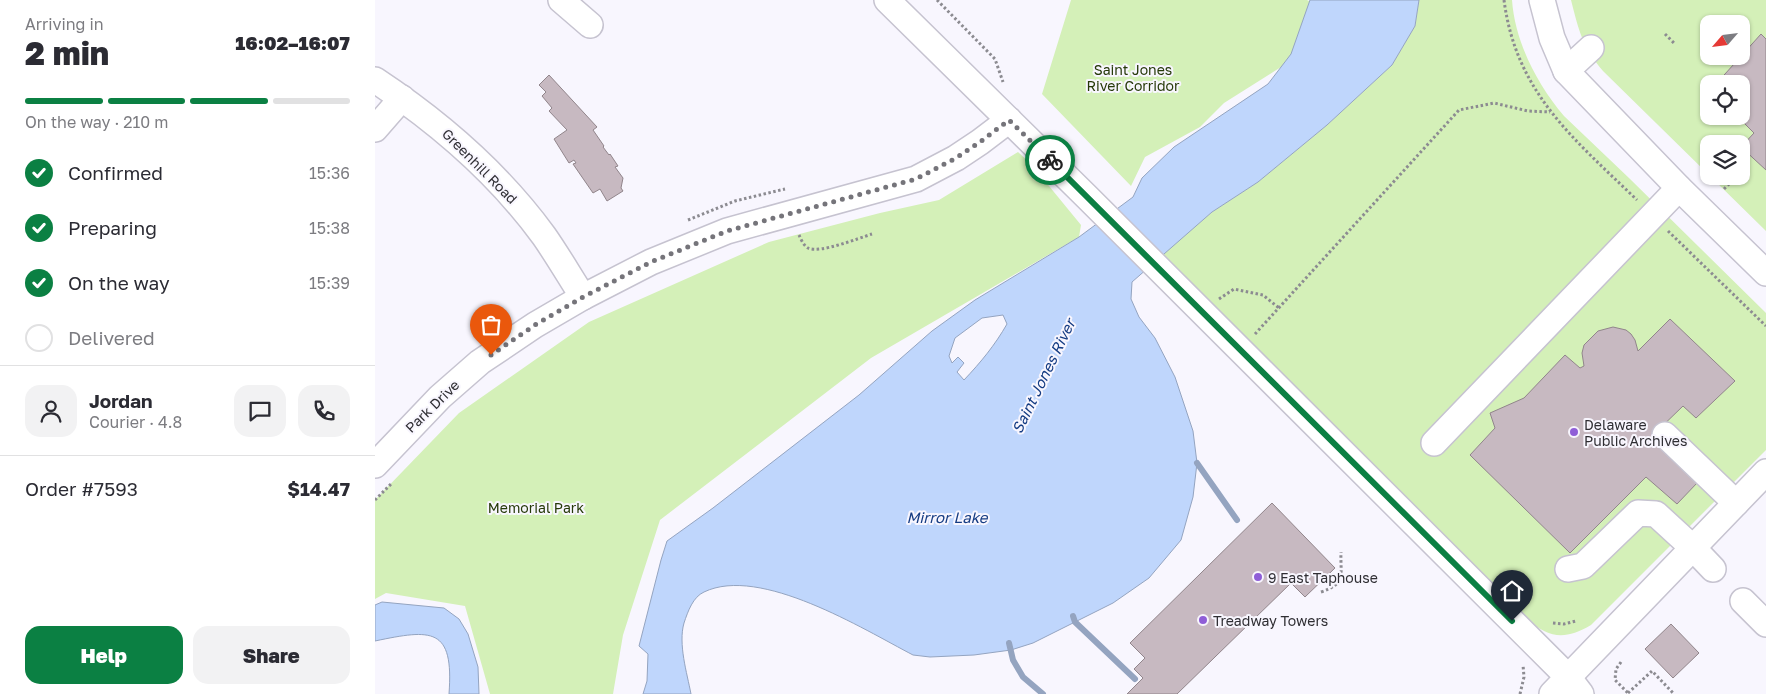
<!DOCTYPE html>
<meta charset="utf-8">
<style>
:root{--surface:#fff;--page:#f2f2f3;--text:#2b2b33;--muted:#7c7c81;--line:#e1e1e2;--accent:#0b8043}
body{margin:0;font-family:"Golos Text",sans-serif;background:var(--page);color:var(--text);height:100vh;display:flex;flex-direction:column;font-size:19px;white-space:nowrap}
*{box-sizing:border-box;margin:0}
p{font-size:16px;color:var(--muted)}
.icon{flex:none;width:28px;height:28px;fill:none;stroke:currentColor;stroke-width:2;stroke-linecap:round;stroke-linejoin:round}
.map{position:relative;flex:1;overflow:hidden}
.details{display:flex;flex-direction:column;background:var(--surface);width:375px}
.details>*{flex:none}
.needle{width:32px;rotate:242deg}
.controls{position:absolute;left:1325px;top:15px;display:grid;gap:10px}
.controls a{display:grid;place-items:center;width:50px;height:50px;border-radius:10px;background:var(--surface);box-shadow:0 1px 4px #0004;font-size:25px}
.pin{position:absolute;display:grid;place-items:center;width:42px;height:42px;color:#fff;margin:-51px -21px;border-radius:50% 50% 50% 0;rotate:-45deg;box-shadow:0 0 5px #0007}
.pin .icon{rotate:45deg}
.courier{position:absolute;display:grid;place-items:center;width:50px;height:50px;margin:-25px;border:4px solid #0b8043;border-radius:50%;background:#fff;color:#222;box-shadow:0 1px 6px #0007}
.overview em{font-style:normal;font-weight:800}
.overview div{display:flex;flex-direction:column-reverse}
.overview{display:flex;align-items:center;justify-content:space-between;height:85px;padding:0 25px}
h1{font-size:32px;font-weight:800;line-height:38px}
.bar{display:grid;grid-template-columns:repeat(4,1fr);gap:8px 5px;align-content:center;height:60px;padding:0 25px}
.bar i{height:6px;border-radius:4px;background:var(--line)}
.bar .active{background:var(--accent)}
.bar p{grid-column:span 4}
.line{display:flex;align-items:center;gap:12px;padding:0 25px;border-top:1px solid var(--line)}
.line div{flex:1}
.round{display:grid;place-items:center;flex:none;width:52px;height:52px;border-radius:15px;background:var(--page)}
ol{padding:0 25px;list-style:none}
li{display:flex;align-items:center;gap:15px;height:55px}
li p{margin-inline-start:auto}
li .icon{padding:5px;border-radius:50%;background:var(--accent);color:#fff;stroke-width:4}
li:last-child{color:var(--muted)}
li i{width:28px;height:28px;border:2px solid var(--line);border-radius:50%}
.cta{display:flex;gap:10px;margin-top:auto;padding:10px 25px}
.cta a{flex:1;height:58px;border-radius:15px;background:var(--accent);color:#fff;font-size:20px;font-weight:800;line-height:58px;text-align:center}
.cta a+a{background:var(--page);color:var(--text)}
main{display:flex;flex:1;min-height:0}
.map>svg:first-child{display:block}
.green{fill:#d4f0b8;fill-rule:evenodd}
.water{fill:#bfd6fc;stroke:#94a4c0;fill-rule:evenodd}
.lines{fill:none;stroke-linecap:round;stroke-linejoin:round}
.stream{stroke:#94a4c0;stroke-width:6}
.building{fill:#c7b9c1;stroke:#91858b}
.minor-casing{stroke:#c6c3d0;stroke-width:28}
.path{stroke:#8c8b91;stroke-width:3;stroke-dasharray:2.5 2.5;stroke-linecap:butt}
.minor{stroke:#fff;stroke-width:25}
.done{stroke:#75747a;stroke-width:5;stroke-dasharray:0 9}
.route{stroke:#0b8043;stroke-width:6}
.poi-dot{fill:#8f5ed7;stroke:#f8f6fe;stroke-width:2}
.labels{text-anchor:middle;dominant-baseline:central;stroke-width:4;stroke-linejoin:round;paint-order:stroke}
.park-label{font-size:14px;fill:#263a09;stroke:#f8f6fe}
.street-label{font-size:14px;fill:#2f2e33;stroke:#f8f6fe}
.poi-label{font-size:14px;fill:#2f2e33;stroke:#f8f6fe;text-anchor:start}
.water-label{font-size:15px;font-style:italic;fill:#153c83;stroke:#f8f6fe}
</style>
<main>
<section class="details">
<div class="overview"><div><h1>2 min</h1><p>Arriving in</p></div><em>16:02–16:07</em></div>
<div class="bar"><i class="active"></i><i class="active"></i><i class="active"></i><i></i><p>On the way · 210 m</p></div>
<ol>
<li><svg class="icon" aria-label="check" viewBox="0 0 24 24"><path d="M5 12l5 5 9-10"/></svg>Confirmed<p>15:36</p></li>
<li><svg class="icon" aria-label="check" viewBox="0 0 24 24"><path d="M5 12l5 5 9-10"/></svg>Preparing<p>15:38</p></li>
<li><svg class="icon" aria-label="check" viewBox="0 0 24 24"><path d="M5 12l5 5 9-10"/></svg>On the way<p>15:39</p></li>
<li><i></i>Delivered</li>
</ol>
<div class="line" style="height:90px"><a class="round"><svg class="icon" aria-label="person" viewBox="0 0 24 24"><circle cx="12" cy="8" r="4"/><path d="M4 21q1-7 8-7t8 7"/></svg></a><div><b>Jordan</b><p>Courier · 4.8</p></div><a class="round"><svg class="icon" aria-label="chat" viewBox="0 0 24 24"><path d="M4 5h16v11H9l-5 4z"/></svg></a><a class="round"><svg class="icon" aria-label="phone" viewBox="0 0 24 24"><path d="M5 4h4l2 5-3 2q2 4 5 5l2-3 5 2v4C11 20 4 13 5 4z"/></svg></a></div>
<div class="line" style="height:65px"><div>Order #7593</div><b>$14.47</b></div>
<div class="cta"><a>Help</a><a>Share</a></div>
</section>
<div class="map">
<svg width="1391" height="694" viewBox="0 0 1391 694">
<rect width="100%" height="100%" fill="#f8f6fe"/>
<g class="green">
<path d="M 696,0 L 932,0 L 947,8 L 917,60 L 849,103 L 825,127 L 770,157 L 756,186 L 667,94 Z"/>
<path d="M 1044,0 L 1137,0 C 1140,42 1162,84 1189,116 L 1254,178 L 1391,313 L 1391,450 L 1216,625 C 1190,640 1175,639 1152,619 L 788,254 L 837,212 L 883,182 L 952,125 L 1017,65 L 1040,26 Z"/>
<path d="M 1196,0 L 1391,0 L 1391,231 L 1335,176 L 1366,176 L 1366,144 L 1334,144 L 1334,175 L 1228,71 C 1207,46 1204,31 1196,0 ZM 1334,24 L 1366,24 L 1366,56 L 1334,56 ZM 1334,84 L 1366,84 L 1366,116 L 1334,116 Z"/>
<path d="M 643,152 L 656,164 L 706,225 L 704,237 L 496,358 L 285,520 L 248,635 L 238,694 L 115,694 L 90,606 L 11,593 L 0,599 L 0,500 L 84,413 L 214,322 L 394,242 L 505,213 L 564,200 Z"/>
</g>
<g class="water">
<path d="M 935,0 L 1044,0 L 1040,26 L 1017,65 L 952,125 L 883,182 L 837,212 L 757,282 L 756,299 L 764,317 L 780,338 L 800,377 L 818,431 L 822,463 L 818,497 L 806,540 L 774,578 L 738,603 L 658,643 L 636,650 L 599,655 L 555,657 L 538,655 C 488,629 385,565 329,592 C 318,597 313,611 309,623 C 303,644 312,673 316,694 L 268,694 L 272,681 L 273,654 L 264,646 L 286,560 L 292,541 L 338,508 L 484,395 L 557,331 L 600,300 L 704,237 L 758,197 L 767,178 L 799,147 L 893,84 L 916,54 ZM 628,315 L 632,324 C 620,345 606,362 589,380 L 582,372 L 589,363 L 583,357 L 577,363 L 574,356 L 580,338 L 607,318 Z"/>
<path d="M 7,602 L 69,608 L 84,619 L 93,634 L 103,667 L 104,694 L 74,694 C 79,627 57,629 0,641 L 0,605 Z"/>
</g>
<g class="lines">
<g class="stream">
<path d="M 822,463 L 862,520"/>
<path d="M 698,616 L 700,622 L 760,679"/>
<path d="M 634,643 L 638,660 L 648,677 L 668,694"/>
</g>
</g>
<g class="building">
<path d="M 1386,34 L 1391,39 L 1391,170 L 1366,147 L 1379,133 L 1362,116 L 1366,116 L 1366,84 L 1341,84 Z"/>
<path d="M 174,75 L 222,127 L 218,130 L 229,146 L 228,147 L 234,155 L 235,154 L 243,166 L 240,167 L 248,178 L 246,188 L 248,191 L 232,201 L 225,189 L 218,193 L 198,164 L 201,163 L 199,160 L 194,163 L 179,139 L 192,130 L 174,111 L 177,108 L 167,96 L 171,92 L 164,85 Z"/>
<path d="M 1295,319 L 1360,381 L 1321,418 L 1308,406 L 1277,436 L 1323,482 L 1302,504 L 1271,477 L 1195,553 L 1095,455 L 1120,428 L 1115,413 L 1149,398 L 1190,355 L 1205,368 L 1209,366 L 1207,353 L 1209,345 L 1223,331 L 1238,327 L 1251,330 L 1256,334 L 1260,340 L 1263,351 Z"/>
<path d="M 897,503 L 960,568 L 930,597 L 916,583 L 802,694 L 752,694 L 768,678 L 759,669 L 770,658 L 755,643 Z"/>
<path d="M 1296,624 L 1324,653 L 1298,678 L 1270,649 Z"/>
</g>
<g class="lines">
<defs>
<g id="minor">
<path d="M 186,0 L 215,25"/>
<path d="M 512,0 L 712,197 L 1193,677 L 1206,694"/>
<path d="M 1167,0 L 1177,38 L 1191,71 L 1304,188 L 1391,273"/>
<path d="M 1191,71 L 1216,48"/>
<path d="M 0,80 C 65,123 123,173 169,236 C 183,256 195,277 208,297"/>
<path d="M 0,129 L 27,98"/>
<path d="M 1290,435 L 1361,503"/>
<path d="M 1059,443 L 1304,188"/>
<path d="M 0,465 L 65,397 L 105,362 L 160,325 L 208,297 L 276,262 L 352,231 L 541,179 L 581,158 L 605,142 L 634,120"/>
<path d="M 1193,569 L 1208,566 L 1263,513 L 1281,514 L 1318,548 L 1338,569"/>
<path d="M 1368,601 L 1391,624"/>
<path d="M 1177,694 L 1391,472"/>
</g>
</defs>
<use href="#minor" class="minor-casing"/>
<g class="path">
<path d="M 562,0 L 620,59 L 628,82"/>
<path d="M 1129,0 C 1141,93 1199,139 1262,200"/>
<path d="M 1290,34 L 1300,44"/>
<path d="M 1349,189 L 1355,183"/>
<path d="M 313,220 L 360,201 L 410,189"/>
<path d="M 1293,231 L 1391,326"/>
<path d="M 424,235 C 426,239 428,245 433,248 C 444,254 484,238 497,234"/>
<path d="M 844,299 L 859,289 L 888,295 L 904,308"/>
<path d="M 880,334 L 1084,110 L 1119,103 L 1153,111 L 1175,112"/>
<path d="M 0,500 L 17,483"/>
<path d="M 946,592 C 972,583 965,575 966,552"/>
<path d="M 1178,623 L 1189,624 L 1201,621"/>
<path d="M 1246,662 L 1241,669 L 1240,680 L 1254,694"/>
<path d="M 1253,693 L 1277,671 L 1299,694"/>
<path d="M 1145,694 L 1149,677 L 1148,665"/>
</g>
<use href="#minor" class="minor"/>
</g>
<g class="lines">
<path class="done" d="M 116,355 L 160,325 L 208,297 L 276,262 L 352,231 L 541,179 L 581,158 L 605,142 L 634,120 L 675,160"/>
<path class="route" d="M 675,160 L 1137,621"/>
</g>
<g class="poi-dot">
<circle cx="1199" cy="432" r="5"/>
<circle cx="883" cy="577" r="5"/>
<circle cx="828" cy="620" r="5"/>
</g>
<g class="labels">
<g class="park-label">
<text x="758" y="69">Saint Jones<tspan x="758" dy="16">River Corridor</tspan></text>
<text x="161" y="507">Memorial Park</text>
</g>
<g class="street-label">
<text transform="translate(105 166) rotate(45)">Greenhill Road</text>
<text transform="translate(57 406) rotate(-44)">Park Drive</text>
</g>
<g class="poi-label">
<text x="1209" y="424">Delaware<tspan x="1209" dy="16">Public Archives</tspan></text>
<text x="893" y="577">9 East Taphouse</text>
<text x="838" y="620">Treadway Towers</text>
</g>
<g class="water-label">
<text transform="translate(668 376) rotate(-64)">Saint Jones River</text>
<text x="572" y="517">Mirror Lake</text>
</g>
</g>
</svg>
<div class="controls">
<a><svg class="needle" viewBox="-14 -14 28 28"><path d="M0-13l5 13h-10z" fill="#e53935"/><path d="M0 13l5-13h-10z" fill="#7c7c81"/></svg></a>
<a><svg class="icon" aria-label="locate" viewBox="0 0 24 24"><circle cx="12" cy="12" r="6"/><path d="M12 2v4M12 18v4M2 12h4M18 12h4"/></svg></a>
<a><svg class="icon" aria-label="layers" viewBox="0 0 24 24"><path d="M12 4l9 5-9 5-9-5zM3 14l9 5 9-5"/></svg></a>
</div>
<div class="pin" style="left:116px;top:355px;background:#ea580c"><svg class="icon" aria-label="bag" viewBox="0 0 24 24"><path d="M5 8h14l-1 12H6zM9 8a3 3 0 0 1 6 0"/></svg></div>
<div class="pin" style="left:1137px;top:621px;background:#1f2937"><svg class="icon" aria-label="home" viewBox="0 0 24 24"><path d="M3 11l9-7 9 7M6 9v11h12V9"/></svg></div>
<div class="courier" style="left:675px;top:160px"><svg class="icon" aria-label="bike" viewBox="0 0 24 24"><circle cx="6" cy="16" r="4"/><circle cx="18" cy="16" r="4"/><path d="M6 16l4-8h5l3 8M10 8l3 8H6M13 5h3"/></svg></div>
</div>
</main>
